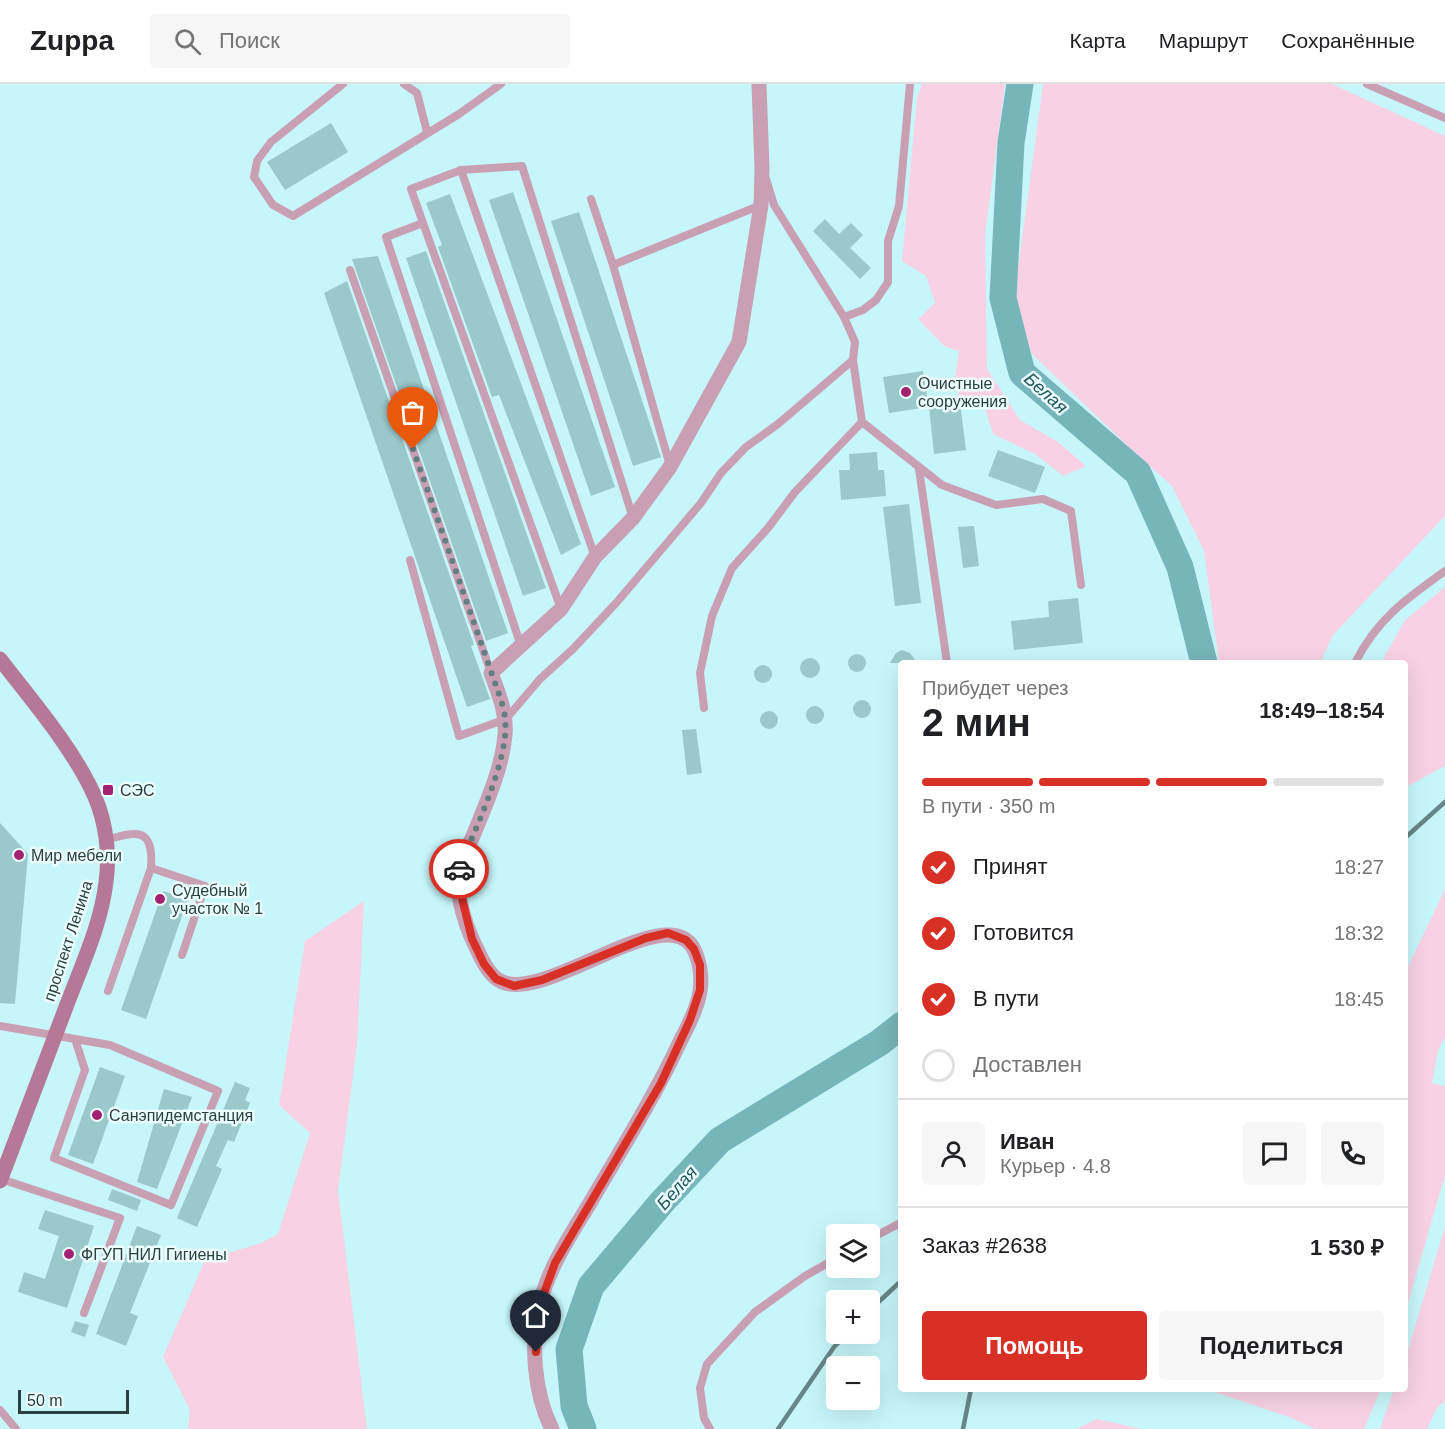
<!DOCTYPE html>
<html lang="ru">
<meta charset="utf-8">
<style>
:root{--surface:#fff;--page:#f6f6f6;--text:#202124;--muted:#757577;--line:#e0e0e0;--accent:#d93025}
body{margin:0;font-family:Arial,sans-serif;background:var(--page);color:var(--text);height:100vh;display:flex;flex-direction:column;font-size:22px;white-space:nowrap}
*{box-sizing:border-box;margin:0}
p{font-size:20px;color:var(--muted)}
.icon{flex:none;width:33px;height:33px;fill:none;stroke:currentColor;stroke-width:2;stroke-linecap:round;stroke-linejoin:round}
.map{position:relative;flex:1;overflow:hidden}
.panel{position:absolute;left:898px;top:576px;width:510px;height:732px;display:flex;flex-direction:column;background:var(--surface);border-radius:6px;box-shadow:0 6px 24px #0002}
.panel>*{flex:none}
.tools{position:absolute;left:826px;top:1140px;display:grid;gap:12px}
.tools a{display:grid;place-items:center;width:54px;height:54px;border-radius:6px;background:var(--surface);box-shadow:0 6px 24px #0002;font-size:30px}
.scale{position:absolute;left:18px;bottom:15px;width:111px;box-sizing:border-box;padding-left:6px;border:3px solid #2b3e40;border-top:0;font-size:16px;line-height:21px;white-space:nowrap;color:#2b3e40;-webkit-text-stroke:4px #ebfdff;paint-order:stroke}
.pin{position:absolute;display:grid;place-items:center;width:51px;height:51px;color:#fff;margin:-62px -26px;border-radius:50% 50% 50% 0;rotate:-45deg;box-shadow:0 0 6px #0007}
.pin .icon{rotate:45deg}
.courier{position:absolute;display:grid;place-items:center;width:60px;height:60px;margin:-30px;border:4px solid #d93025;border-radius:50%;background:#fff;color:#222;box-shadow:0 2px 8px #0007}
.head em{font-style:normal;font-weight:600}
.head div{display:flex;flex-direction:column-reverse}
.head{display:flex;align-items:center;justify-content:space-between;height:102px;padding:0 24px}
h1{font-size:39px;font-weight:600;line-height:45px}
.bar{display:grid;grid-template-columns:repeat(4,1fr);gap:9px 6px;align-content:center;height:72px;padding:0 24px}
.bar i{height:8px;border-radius:4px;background:var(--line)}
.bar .selected{background:var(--accent)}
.bar p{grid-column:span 4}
.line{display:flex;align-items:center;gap:15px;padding:0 24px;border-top:2px solid var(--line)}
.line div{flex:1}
.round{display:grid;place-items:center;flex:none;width:63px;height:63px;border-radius:6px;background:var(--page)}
ol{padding:0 24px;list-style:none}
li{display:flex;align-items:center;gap:18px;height:66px}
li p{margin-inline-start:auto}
li .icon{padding:6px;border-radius:50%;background:var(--accent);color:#fff;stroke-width:4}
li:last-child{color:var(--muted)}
li i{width:33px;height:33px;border:3px solid var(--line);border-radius:50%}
.action{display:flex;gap:12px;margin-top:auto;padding:12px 24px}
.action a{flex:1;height:69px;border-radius:6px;background:var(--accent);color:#fff;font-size:24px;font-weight:600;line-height:69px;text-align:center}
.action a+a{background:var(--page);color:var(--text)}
header{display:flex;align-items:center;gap:36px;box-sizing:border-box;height:84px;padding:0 30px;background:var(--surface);border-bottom:2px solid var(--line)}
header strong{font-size:28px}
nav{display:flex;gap:33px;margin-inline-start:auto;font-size:21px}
.search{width:420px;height:54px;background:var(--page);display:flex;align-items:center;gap:15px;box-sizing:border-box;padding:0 21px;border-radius:6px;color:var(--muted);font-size:22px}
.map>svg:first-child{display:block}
.green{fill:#f8d2e4}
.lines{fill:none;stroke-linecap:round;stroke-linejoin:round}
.river{stroke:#76b5ba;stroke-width:27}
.building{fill:#9ac8cb}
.service{stroke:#c89fb3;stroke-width:8}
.minor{stroke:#c89fb3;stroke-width:15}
.secondary{stroke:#b57897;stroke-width:15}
.rail{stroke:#688689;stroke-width:4.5}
.done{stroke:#627e81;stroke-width:6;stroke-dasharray:0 10.8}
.route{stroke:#d93025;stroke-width:8}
.poi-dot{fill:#a32171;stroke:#ebfdff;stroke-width:2}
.labels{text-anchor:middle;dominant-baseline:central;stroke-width:5;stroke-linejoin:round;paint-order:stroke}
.poi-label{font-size:16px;fill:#2b3e40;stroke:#ebfdff;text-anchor:start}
.street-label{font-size:16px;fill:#2b3e40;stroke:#ebfdff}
.water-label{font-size:18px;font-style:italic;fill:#21575b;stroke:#ebfdff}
</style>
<header>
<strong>Zuppa</strong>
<div class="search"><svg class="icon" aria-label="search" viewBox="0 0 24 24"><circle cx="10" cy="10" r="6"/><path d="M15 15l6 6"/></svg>Поиск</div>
<nav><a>Карта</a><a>Маршрут</a><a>Сохранённые</a></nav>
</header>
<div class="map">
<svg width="1445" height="1345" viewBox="0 0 1445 1345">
<rect width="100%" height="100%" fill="#c7f6fa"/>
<g class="green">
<path d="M 922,0 L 1005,0 L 985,152 L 987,285 L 1020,336 L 1058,358 L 1086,382 L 1063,392 L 1035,370 L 993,350 L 984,321 L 960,319 L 955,293 L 959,267 L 944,262 L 918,235 L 935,219 L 926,192 L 902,177 L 917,14 Z"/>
<path d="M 1043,0 L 1332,0 L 1445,52 L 1445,432 L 1333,551 L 1320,579 L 1219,579 L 1204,467 L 1172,402 L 1135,369 L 1031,269 L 1014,214 Z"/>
<path d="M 1445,503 L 1445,682 L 1406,703 L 1406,579 L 1381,579 L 1405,536 Z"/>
<path d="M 1445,805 L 1445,953 L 1438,967 L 1432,999 L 1445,1002 L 1445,1091 L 1406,1226 L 1406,887 Z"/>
<path d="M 364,817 L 357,961 L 338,1106 L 367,1345 L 188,1345 L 190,1326 L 163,1273 L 205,1176 L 261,1159 L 278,1150 L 310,1049 L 279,1021 L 305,857 Z"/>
<path d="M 1445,1142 L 1445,1317 L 1437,1324 L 1427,1345 L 1380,1345 L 1394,1305 L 1406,1305 L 1406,1273 Z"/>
<path d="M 1205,1305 L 1381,1305 L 1364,1345 L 1315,1345 L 1289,1333 Z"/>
<path d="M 1097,1335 L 1142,1345 L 1076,1345 Z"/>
</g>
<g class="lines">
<g class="river">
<path d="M 1020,0 L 1011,59 L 1003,214 L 1022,289 L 1138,389 L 1180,483 L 1204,579"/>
<path d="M 583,1345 L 574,1322 L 569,1265 L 591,1202 L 662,1118 L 720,1056 L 879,959 L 902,941"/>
</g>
</g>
<g class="building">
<path d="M 331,39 L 348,68 L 285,106 L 267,78 Z"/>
<path d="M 513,108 L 615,403 L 591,412 L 489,116 Z"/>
<path d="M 450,110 L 581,460 L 561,471 L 499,311 L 492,313 L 438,163 L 442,161 L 426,119 Z"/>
<path d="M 579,128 L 661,373 L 633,382 L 551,137 Z"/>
<path d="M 825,135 L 839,150 L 851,139 L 863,151 L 850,164 L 871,184 L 860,195 L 813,147 Z"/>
<path d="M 426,167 L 546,504 L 523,512 L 406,174 Z"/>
<path d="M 378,172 L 508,549 L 486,557 L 352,175 Z"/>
<path d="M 347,197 L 474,561 L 471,562 L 490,615 L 467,623 L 324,209 Z"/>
<path d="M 923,287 L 929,323 L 889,329 L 883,293 Z"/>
<path d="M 960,319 L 966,366 L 934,370 L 929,323 Z"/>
<path d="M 998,366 L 1045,383 L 1035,409 L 988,392 Z"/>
<path d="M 877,368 L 878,386 L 884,386 L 886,412 L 841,416 L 839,386 L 850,386 L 849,370 Z"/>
<path d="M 909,420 L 921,519 L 895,522 L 883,423 Z"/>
<path d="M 974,442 L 979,482 L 963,484 L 958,443 Z"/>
<path d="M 1078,514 L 1083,559 L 1014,566 L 1011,537 L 1049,533 L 1048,517 Z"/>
<path d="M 902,566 L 910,569 L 917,579 L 890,579 L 896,569 Z"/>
<circle cx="857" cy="579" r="9"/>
<circle cx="810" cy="584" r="10"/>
<circle cx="763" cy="590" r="9"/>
<circle cx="862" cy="625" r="9"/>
<circle cx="815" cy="631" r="9"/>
<circle cx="769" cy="636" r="9"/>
<path d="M 696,645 L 702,689 L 687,691 L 682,646 Z"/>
<path d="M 0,739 L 28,770 L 15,920 L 0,919 Z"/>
<path d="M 163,807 L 188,815 L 146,935 L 121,926 Z"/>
<path d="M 100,983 L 125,992 L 93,1080 L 68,1071 Z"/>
<path d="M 235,998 L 250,1004 L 245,1016 L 250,1019 L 234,1058 L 228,1056 L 216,1082 L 222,1085 L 197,1143 L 177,1134 Z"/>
<path d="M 164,1005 L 192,1013 L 157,1105 L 137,1098 Z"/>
<path d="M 112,1105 L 141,1116 L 137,1127 L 108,1116 Z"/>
<path d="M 45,1126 L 94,1142 L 67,1224 L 18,1208 L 24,1188 L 45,1195 L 59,1152 L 38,1145 Z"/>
<path d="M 137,1142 L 161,1151 L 130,1229 L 138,1232 L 126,1262 L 96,1250 Z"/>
<path d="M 75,1237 L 89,1241 L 85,1253 L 71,1248 Z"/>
</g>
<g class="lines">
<g class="service">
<path d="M 343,0 L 271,58 L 257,77 L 254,93 L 273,121 L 293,132 L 459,30 L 501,0"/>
<path d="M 404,0 L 417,9 L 427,48"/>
<path d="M 1367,0 L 1445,34"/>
<path d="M 461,86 L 522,82 L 633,434"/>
<path d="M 766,95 L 774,121 L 844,233 L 855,258 L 853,276 L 862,338 L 942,401 L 996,421 L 1043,415 L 1071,427 L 1081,501"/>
<path d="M 591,115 L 613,181"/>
<path d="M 423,139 L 411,105 L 461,86 L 595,473"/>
<path d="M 350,186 L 491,589"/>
<path d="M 844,233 L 863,226 L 876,216 L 888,198 L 888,157 L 899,122 L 910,0"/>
<path d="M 670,382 L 613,181 L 761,121"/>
<path d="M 919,385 L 947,579"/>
<path d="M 410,476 L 459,652 L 506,635 L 540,595 L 573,565 L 617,518 L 701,419 L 721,389 L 746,363 L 778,340 L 853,276"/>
<path d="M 521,562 L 386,153 L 423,139 L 561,525"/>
<path d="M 1355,579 C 1377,535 1406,515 1445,487"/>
<path d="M 704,624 L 700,589 L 712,532 L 732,484 L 768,444 L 795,408 L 862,338"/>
<path d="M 106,756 C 137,747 154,743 151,784 L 205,802 L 182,871"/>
<path d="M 108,907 L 151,784"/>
<path d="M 0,942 L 110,961 L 218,1007 L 171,1121 L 54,1074 L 85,986 L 75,955"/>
<path d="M 1,1095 L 120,1134 L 84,1229"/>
<path d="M 870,1155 L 902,1138"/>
<path d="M 0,1326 L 16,1345"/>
<path d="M 710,1345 L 704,1334 L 700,1304 L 707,1280 L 755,1228 L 805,1192 L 837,1174"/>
</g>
<path class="minor" d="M 552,1345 C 534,1310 530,1258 540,1219 C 549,1183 570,1152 590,1119 C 619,1069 651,1019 676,966 C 685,947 697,927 700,907 C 702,895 700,881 696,870 C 673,806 540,927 497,895 C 486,887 480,871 474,859 C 465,840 455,808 459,787 C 461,775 468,763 473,752 C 486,720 502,685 505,651 C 507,629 498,608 491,589 L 561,525 L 595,473 L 633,434 L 670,383 L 739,258 L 761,121 L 762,84 L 759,0"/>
<path class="secondary" d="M 0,575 C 32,617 74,665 95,713 C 106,739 110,770 106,798 C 101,841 81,883 66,923 C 44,981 22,1039 0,1097"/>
<g class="rail">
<path d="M 1406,753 L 1445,718"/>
<path d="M 870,1226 L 902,1196"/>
<path d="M 778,1345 L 834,1263 L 847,1250"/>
<path d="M 963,1345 L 971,1305"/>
</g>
</g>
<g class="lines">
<path class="done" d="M 413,365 L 500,613 C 502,620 505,628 505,635 C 510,674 474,748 459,785"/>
<path class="route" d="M 459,785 L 459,802 L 472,855 L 484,880 L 496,895 L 514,902 L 542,896 L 646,854 L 668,849 L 686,856 L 694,865 L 700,881 L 700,906 L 690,936 L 661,999 L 555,1179 L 540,1220 L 536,1268"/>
</g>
<g class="poi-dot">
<circle cx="906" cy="308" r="6"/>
<rect x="102" y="700" width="12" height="12" rx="3"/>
<circle cx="19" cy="771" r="6"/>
<circle cx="160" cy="815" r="6"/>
<circle cx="97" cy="1031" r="6"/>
<circle cx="69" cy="1170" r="6"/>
</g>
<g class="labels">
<g class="poi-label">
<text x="918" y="299">Очистные<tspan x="918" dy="18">сооружения</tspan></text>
<text x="120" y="706">СЭС</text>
<text x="31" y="771">Мир мебели</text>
<text x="172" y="806">Судебный<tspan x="172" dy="18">участок № 1</tspan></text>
<text x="109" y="1031">Санэпидемстанция</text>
<text x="81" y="1170">ФГУП НИЛ Гигиены</text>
</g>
<g class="street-label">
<text transform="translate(68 857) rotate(-72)">проспект Ленина</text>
</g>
<g class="water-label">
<text transform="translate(1046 309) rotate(42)">Белая</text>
<text transform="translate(677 1104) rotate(-49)">Белая</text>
</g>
</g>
</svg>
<div class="tools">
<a><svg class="icon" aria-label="layers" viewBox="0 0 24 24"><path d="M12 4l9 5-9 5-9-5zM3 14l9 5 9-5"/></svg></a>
<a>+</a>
<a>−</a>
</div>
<div class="scale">50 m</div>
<div class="pin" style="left:413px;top:365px;background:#ea580c"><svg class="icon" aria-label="bag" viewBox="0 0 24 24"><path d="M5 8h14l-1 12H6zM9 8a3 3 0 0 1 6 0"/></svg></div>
<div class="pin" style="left:536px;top:1268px;background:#1f2937"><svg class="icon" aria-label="home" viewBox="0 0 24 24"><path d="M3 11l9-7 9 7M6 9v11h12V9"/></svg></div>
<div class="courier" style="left:459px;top:785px"><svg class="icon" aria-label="car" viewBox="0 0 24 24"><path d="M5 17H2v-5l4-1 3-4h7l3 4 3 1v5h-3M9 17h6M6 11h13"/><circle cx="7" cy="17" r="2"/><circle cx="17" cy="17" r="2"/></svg></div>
<section class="panel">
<div class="head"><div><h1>2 мин</h1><p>Прибудет через</p></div><em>18:49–18:54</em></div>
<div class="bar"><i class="selected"></i><i class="selected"></i><i class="selected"></i><i></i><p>В пути · 350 m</p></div>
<ol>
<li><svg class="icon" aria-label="check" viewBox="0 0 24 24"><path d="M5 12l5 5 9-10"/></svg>Принят<p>18:27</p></li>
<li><svg class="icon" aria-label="check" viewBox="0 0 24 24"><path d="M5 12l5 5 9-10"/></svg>Готовится<p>18:32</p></li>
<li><svg class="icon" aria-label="check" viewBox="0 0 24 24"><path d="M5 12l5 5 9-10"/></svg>В пути<p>18:45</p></li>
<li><i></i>Доставлен</li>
</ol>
<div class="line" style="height:108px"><a class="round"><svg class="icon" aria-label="person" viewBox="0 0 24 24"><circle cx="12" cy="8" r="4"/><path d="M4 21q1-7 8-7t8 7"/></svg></a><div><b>Иван</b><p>Курьер · 4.8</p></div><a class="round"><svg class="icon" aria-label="chat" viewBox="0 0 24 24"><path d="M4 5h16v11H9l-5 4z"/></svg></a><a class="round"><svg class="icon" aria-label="phone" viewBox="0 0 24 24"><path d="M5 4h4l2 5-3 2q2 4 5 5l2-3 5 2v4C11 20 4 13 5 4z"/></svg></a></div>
<div class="line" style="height:78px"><div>Заказ #2638</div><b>1 530 ₽</b></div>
<div class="action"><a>Помощь</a><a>Поделиться</a></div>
</section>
</div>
